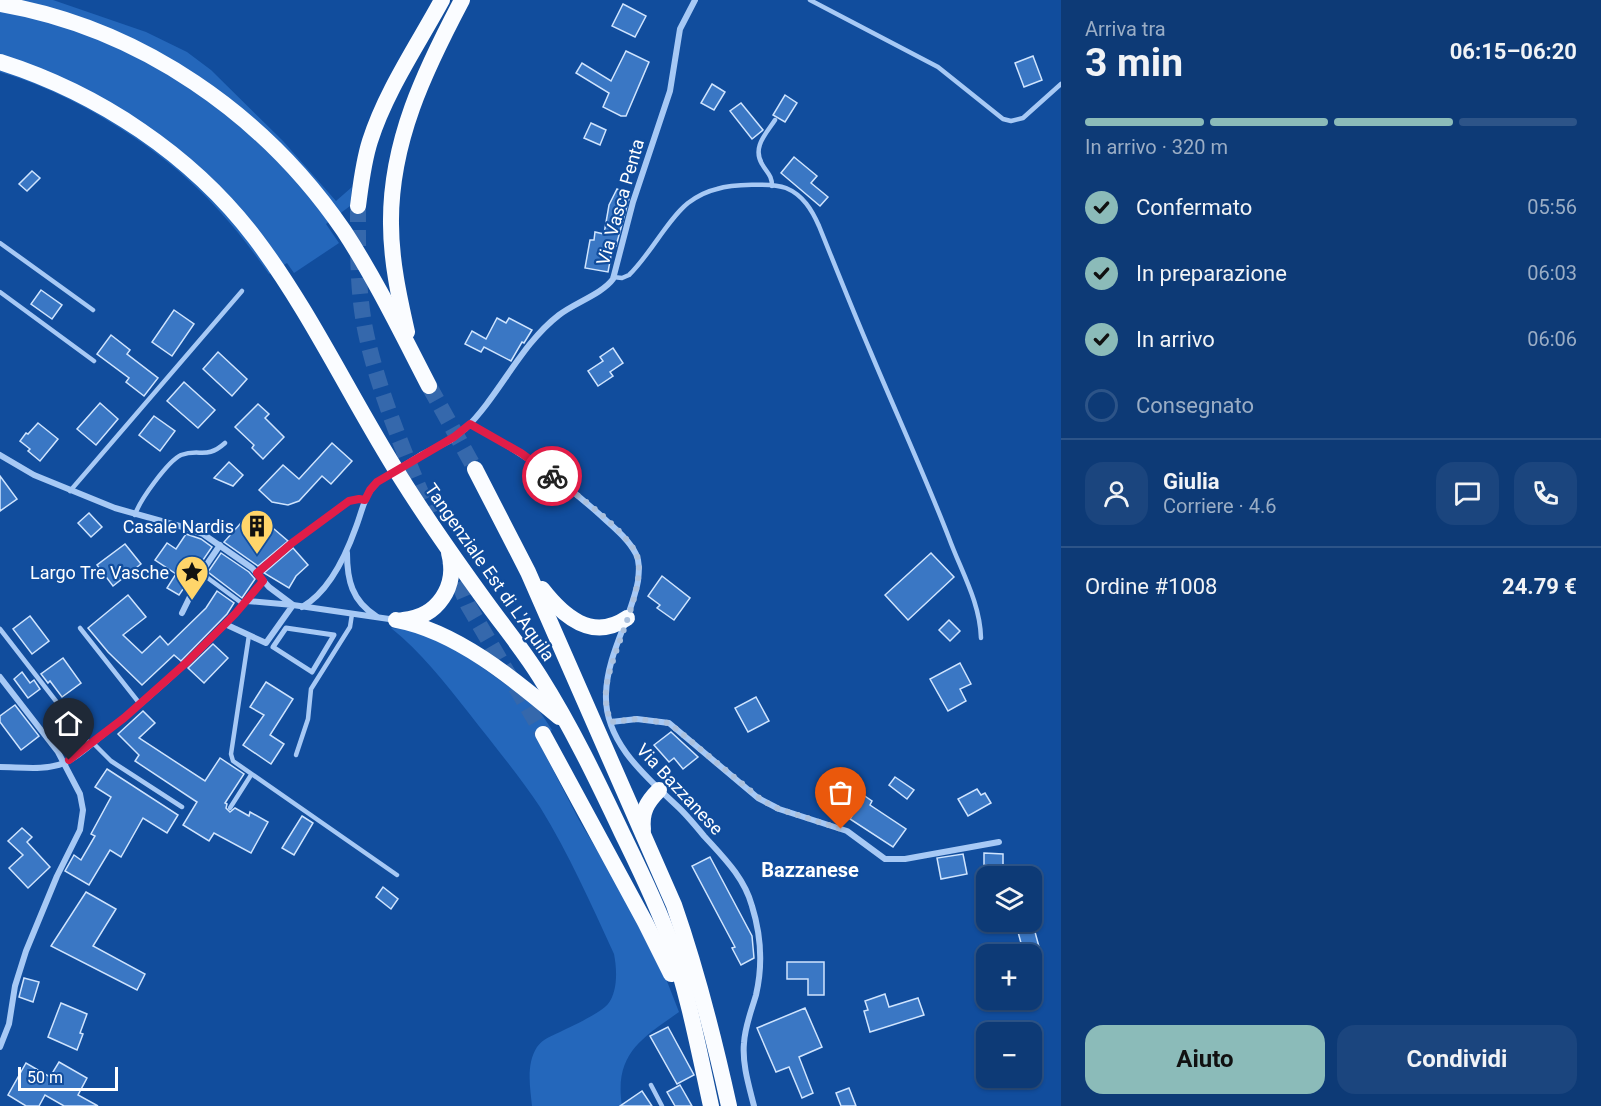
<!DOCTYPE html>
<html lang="it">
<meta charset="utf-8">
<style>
:root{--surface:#0d3a76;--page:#1b457e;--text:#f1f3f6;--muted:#9aadc5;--line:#2d5488;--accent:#8bbbb9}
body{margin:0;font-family:Roboto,sans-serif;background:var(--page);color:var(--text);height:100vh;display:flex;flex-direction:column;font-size:22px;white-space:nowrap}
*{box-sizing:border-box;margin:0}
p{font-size:20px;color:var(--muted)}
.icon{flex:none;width:33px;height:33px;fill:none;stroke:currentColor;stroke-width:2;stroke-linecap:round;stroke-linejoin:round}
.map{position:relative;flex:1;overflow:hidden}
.side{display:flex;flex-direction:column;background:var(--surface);width:540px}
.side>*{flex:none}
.tools{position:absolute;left:976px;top:866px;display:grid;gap:12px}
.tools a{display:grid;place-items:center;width:66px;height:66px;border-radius:12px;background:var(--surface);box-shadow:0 2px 4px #0004,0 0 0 2px var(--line);font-size:30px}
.scale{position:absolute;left:18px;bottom:15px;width:100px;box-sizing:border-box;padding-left:6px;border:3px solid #fff;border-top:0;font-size:16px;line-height:21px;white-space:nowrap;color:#fff;-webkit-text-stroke:4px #114d9d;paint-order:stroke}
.pin{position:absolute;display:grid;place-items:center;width:51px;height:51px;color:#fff;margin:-62px -26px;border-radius:50% 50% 50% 0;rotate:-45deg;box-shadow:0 0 6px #0007}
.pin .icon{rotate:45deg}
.courier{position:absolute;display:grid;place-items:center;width:60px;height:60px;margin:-30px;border:4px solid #e11d48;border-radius:50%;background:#fff;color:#222;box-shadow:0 2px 8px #0007}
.head em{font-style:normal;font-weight:700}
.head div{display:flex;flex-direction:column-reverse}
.head{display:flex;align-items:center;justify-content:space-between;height:102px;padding:0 24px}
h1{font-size:39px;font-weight:700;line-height:45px}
.bar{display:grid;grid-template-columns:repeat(4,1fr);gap:9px 6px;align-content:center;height:72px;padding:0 24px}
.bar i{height:8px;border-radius:4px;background:var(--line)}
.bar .current{background:var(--accent)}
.bar p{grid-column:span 4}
.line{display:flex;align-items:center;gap:15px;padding:0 24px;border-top:2px solid var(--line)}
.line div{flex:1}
.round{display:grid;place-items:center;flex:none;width:63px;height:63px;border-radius:18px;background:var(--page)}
ol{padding:0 24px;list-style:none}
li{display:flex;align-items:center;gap:18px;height:66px}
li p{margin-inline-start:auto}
li .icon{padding:6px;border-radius:50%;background:var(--accent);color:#111;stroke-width:4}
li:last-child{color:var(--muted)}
li i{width:33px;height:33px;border:3px solid var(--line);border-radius:50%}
.action{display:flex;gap:12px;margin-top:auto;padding:12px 24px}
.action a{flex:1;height:69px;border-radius:18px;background:var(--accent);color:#111;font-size:24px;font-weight:700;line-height:69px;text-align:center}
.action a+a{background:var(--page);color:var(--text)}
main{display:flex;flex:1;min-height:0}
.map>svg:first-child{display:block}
.green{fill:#2467bb}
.building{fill:#3a77c4;stroke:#cfe4fe;stroke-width:1.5}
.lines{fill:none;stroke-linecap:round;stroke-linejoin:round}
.trunk-tunnel{stroke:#3568ac;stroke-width:16;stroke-dasharray:16 8;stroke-linecap:butt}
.service{stroke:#a7c9f5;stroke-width:4.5}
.pedestrian{stroke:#a7c9f5;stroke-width:5}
.minor{stroke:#a7c9f5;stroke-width:6}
.trunk{stroke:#fafcff;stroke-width:16}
.minor-bridge{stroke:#a7c9f5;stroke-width:6}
.done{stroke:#acc1dd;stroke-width:6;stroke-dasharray:0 10.8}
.route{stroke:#e11d48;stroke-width:8}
.labels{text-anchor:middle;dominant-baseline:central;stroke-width:4.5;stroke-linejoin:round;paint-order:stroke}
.street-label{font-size:18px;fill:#fff;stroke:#114d9d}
.poi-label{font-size:18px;fill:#fff;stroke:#114d9d;text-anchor:end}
.neighbourhood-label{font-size:20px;font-weight:bold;fill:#fff;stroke:#114d9d}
</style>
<main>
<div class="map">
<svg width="1061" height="1106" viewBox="0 0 1061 1106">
<rect width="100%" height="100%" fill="#114d9d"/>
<g class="green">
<path d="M 0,0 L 53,0 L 146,32 L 187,52 L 211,70 L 283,141 L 336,201 L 352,187 L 350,206 L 326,224 L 339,243 L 294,273 L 287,263 L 269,274 C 248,244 225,215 199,190 C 149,140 67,91 0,72 Z"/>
<path d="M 391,628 L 413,630 L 458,650 L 537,707 L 552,730 L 536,737 L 579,820 L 641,924 L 656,953 L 679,1012 C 641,1039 614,1054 622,1106 L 532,1106 C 530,1087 526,1064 537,1047 C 543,1039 551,1036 560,1032 C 572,1026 599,1014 608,1004 C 618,991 617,969 614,954 C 591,904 569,854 540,807 C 518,774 492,743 468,712 C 444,682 421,652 391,628 Z"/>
</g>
<g class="building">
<path d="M 623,4 L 646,16 L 635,37 L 612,26 Z"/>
<path d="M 626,51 L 649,62 L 626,116 L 621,116 L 603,107 L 609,93 L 576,73 L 582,63 L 611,81 Z"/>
<path d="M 1033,56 L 1042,80 L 1024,87 L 1015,63 Z"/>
<path d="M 712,84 L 725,92 L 714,110 L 701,103 Z"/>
<path d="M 785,95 L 797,103 L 785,122 L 773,115 Z"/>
<path d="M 741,103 L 763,130 L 752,139 L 730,111 Z"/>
<path d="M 591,123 L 606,130 L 600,145 L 584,138 Z"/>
<path d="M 794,157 L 817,176 L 811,183 L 828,197 L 820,206 L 781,173 Z"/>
<path d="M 32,171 L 40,178 L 27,191 L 19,184 Z"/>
<path d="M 617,189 L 630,195 L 616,246 L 613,245 L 608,272 L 585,268 L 590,240 L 594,240 L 595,232 L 604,234 L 609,205 Z"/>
<path d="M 41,290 L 62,305 L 52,319 L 31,304 Z"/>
<path d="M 174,310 L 194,324 L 172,356 L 152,342 Z"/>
<path d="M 497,318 L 506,323 L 509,318 L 532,330 L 524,343 L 522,342 L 511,361 L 484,347 L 481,352 L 465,344 L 472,331 L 486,339 Z"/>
<path d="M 111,335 L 130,350 L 127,354 L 158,378 L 144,396 L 126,382 L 129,378 L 97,354 Z"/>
<path d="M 613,348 L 623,363 L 610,372 L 613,376 L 598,386 L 588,371 L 603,361 L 600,357 Z"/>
<path d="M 218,352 L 247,379 L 232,396 L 203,369 Z"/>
<path d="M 184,382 L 215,410 L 198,428 L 167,401 Z"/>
<path d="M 100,403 L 118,419 L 96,445 L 77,429 Z"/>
<path d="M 258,404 L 269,414 L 265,418 L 284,437 L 263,459 L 252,448 L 254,445 L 235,427 Z"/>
<path d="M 154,416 L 175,431 L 160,451 L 139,435 Z"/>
<path d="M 38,423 L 58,439 L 40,461 L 28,451 L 30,449 L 20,441 L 26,433 L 28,434 Z"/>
<path d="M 332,443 L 352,461 L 331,484 L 322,476 L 299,501 L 288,505 L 272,502 L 259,490 L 283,465 L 299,479 Z"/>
<path d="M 229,462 L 243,475 L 233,486 L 214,478 Z"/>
<path d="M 0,476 L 17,499 L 0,511 Z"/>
<path d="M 89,513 L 102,527 L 91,537 L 78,523 Z"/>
<path d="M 248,515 L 263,528 L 267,523 L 288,541 L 258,566 L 224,542 Z"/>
<path d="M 186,534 L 201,539 L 212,547 L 179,595 L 167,588 L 176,574 L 155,560 L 167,543 L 176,549 Z"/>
<path d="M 125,544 L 141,564 L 113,586 L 97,565 Z"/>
<path d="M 293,548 L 308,565 L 296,576 L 289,588 L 264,573 Z"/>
<path d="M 221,553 L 249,572 L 255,579 L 242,598 L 208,572 Z"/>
<path d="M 931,553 L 954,577 L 908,620 L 885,595 Z"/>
<path d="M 662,576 L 690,598 L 674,620 L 657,608 L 660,605 L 648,596 Z"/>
<path d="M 217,591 L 234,603 L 227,614 L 181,661 L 174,655 L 142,685 L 108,652 L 88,628 L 128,595 L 146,617 L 123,635 L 142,653 L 160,636 L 168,645 L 206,608 Z"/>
<path d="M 30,616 L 49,641 L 32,654 L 13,629 Z"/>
<path d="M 949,620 L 960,631 L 950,641 L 939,630 Z"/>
<path d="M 213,644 L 228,658 L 204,683 L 188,668 Z"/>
<path d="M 63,658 L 81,683 L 62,697 L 50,681 L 48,683 L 41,674 Z"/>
<path d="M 960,663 L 971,684 L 960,689 L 966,701 L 948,711 L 930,679 Z"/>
<path d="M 22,672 L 30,683 L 34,680 L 40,689 L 28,698 L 14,679 Z"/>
<path d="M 266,682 L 293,699 L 270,735 L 284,744 L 271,764 L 243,745 L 264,715 L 250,707 Z"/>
<path d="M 756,697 L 769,721 L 748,732 L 735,708 Z"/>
<path d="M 15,705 L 39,736 L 21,750 L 0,722 L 0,716 Z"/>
<path d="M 143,711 L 155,723 L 139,738 L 205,781 L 220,758 L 244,774 L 225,803 L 227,804 L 226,808 L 230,812 L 235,808 L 249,816 L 250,812 L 268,822 L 251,853 L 214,833 L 209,841 L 183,825 L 197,802 L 135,761 L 139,755 L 118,734 Z"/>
<path d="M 62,716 L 82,742 L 73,749 L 53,724 Z"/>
<path d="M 671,732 L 698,757 L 683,769 L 674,758 L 669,762 L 654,745 Z"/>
<path d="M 107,769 L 178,815 L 167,833 L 143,818 L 121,857 L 110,850 L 89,885 L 65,871 L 74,855 L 81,860 L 95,836 L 91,834 L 111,797 L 95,787 Z"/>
<path d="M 895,777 L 914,790 L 907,799 L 889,785 Z"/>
<path d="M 977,789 L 981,795 L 985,793 L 991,803 L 968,816 L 958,799 Z"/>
<path d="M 859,792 L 872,801 L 870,805 L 906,829 L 893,847 L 850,819 L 857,807 L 851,803 Z"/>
<path d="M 302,816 L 313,823 L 294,855 L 282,848 Z"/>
<path d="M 22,828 L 32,837 L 27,842 L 50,867 L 28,888 L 9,868 L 23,855 L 8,841 Z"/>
<path d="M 984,853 L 1003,854 L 1003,865 L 984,865 Z"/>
<path d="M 963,854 L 967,874 L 941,879 L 937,858 Z"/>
<path d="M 710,857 L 752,936 L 754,958 L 741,965 L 732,948 L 735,947 L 692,866 Z"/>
<path d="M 383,887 L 398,899 L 391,909 L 376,897 Z"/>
<path d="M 86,892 L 116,909 L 93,946 L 145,974 L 137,990 L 51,946 Z"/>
<path d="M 1015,921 L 1032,921 L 1041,954 L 1024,954 Z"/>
<path d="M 787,962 L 824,962 L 824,995 L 808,995 L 808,979 L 787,979 Z"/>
<path d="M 24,978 L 39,982 L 33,1002 L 19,997 Z"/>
<path d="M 885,994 L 889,1007 L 918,998 L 924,1015 L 870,1032 L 864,1011 L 868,1010 L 865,1001 Z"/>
<path d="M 61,1003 L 87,1014 L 80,1033 L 83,1034 L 77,1050 L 48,1037 Z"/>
<path d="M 805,1008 L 822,1047 L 799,1057 L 813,1093 L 802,1098 L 789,1067 L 776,1072 L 757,1028 Z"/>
<path d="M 668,1027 L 694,1075 L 677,1084 L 650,1036 Z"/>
<path d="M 59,1062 L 87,1078 L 78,1095 L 98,1106 L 64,1106 L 45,1095 L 39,1106 L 26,1106 L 8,1095 L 26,1063 L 50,1077 Z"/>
<path d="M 680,1085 L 692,1106 L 675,1106 L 667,1092 Z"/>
<path d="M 849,1088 L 856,1106 L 841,1106 L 836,1093 Z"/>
<path d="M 642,1091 L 652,1106 L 620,1106 Z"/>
</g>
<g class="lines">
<g class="trunk-tunnel">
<path d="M 358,206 C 358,250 357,295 367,338 C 380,395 407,460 430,514"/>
<path d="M 429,386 L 475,469"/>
<path d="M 449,560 L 468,605 L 543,734"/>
</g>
<g class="service">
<path d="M 810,0 L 938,67 L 1003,119 L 1011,121 L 1023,118 L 1061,84"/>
<path d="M 772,186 C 772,175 767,173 762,164 C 752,147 766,134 775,120"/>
<path d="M 0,243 L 93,310"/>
<path d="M 613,277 L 622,278 L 629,275 C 650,255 667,220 688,203 C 696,197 708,191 717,189 C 732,184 772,183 786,188 C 803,195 812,210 819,226 C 836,268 853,311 871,353 C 897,415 925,476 949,538 C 961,571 980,602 981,638"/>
<path d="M 0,292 L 94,361"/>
<path d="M 70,491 L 242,291"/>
<path d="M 135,515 C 139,501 168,461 181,455 C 200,448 206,460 225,443"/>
<path d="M 201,573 L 243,604"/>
<path d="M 257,573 L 292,543 L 349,501 L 355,499 L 365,500"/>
<path d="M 80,628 L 140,704"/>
<path d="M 0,629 L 90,745"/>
<path d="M 249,635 L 231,754 L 233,761 L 397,875"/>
<path d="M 93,743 L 111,761 L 182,807"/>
<path d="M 296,755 L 308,719 L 311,689 L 350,627 L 352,614"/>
<path d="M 230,808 L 251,775"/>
<path d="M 651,1085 L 662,1106"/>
</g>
<path class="pedestrian" d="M 286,628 L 334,635 L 312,672 L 273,647 Z"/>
<g class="minor">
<path d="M 470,424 C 516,449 559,478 598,513 C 611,525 628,538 636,554 C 640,562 639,571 638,581 C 631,619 607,654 606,694 C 604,741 645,776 676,805 C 686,814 695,825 704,836 C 723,857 744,877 752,906 C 761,935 763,965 756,995 C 751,1012 745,1026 744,1043 C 742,1064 749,1086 754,1106"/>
<path d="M 0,455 L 34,475 L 115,508 L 183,527 L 203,534 L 252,568 L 269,587 L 293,605 L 396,620"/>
<path d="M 421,455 L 451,440 L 465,429 C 500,395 520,345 559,315 C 574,303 602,294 613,279 L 633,202 L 670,91 L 680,29 L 695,0"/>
<path d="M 347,553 C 347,580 352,601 376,616"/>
<path d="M 302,607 C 329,592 346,555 356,527 C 363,509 365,490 382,479"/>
<path d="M 182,613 L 203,570 L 220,545"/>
<path d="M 225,624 L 266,643 L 293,605 L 247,601"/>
<path d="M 0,677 L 58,752 L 80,794 L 83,810 L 80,830 L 57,876 L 26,951 L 15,986 L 9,1024 L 0,1047"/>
<path d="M 611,722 L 637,719 L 669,723 L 758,798 L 779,809 L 847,831 L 885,859 L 905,859 L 999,842"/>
<path d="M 0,767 C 20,767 45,771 64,763 C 79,757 92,743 105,733 C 162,688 217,637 263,581"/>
</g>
<g class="trunk">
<path d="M 0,4 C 140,28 264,114 344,231 C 376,280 402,334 429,386"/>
<path d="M 0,62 C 98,93 192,155 255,238 C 311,312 351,399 401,478 C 428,521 457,562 486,602 C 504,627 524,651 540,677 C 571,726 597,780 622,833 C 639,868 657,904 670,941 C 688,994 699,1051 711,1106"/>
<path d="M 358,206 C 361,184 363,163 370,141 C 386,91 417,46 442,0"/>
<path d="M 407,332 C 399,297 391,260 391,224 C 390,142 425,70 462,0"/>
<path d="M 475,469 L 528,572 L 674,905 C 697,971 714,1038 729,1106"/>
<path d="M 542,589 C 563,616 592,642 627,618"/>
<path d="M 396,620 C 456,631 514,679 559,717"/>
<path d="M 403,620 C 438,617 458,586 449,553"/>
<path d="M 543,734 L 645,922 L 671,974"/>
<path d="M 643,830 C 641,812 647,802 659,790"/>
</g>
<path class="minor-bridge" d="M 382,479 L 421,455"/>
</g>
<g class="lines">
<path class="done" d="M 552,476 C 576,494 622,527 636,553 C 650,583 609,655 606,690 C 605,701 607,712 611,722 L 637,719 L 669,723 L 763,801 L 779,809 L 841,829"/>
<path class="route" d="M 69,760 L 124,718 L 187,662 L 235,614 L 263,581 L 257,573 L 292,543 L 349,501 L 359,499 L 365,500 L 370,490 L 377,482 L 454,437 L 470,424 L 521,453 L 552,476"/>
</g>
<defs>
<symbol id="building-pin" viewBox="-11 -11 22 30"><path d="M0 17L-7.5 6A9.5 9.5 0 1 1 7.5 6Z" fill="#ffd56a" stroke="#114d9d"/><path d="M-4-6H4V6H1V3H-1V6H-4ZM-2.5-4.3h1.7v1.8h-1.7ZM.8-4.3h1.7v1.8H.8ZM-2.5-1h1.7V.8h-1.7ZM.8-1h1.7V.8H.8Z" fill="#111"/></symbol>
<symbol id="sight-pin" viewBox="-11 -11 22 30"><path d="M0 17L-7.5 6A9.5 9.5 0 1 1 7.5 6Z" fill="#ffd56a" stroke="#114d9d"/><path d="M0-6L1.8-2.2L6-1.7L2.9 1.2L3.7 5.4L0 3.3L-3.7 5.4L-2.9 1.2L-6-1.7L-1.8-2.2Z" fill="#111"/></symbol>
</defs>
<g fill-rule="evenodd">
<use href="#building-pin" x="238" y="507" width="38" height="52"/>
<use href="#sight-pin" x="173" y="553" width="38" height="52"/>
</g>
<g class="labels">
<g class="street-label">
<text transform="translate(620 202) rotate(-74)">Via Vasca Penta</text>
<text transform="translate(490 572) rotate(55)">Tangenziale Est di L'Aquila</text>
<text transform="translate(680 789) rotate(47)">Via Bazzanese</text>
</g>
<g class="poi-label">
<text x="234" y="526">Casale Nardis</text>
<text x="169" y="572">Largo Tre Vasche</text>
</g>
<g class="neighbourhood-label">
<text x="810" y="870">Bazzanese</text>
</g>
</g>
</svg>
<div class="tools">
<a><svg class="icon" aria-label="layers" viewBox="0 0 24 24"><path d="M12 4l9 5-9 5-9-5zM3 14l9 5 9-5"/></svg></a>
<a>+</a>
<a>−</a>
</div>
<div class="scale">50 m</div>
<div class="pin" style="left:841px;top:829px;background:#ea580c"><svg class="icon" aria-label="bag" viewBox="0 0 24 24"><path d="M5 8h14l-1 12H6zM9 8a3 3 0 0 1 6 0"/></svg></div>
<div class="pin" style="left:69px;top:760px;background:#1f2937"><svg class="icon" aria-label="home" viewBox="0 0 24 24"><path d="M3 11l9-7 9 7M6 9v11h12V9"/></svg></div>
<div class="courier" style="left:552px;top:476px"><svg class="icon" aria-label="bike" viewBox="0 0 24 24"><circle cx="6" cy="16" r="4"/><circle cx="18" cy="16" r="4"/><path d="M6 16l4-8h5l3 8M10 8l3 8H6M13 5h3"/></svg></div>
</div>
<section class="side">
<div class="head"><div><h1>3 min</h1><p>Arriva tra</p></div><em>06:15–06:20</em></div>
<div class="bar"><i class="current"></i><i class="current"></i><i class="current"></i><i></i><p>In arrivo · 320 m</p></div>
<ol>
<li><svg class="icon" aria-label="check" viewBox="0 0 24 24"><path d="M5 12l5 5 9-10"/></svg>Confermato<p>05:56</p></li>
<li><svg class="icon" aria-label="check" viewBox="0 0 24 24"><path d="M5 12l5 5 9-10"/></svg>In preparazione<p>06:03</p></li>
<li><svg class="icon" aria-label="check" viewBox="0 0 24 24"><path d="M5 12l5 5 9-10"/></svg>In arrivo<p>06:06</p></li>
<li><i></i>Consegnato</li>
</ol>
<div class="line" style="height:108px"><a class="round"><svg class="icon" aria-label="person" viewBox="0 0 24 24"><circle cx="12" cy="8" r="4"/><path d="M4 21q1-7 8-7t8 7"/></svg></a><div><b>Giulia</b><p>Corriere · 4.6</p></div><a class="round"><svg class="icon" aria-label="chat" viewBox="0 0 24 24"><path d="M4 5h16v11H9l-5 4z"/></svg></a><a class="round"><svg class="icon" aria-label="phone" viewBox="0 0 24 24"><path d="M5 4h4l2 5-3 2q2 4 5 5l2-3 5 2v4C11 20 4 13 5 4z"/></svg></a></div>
<div class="line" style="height:78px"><div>Ordine #1008</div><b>24.79 €</b></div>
<div class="action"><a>Aiuto</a><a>Condividi</a></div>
</section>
</main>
